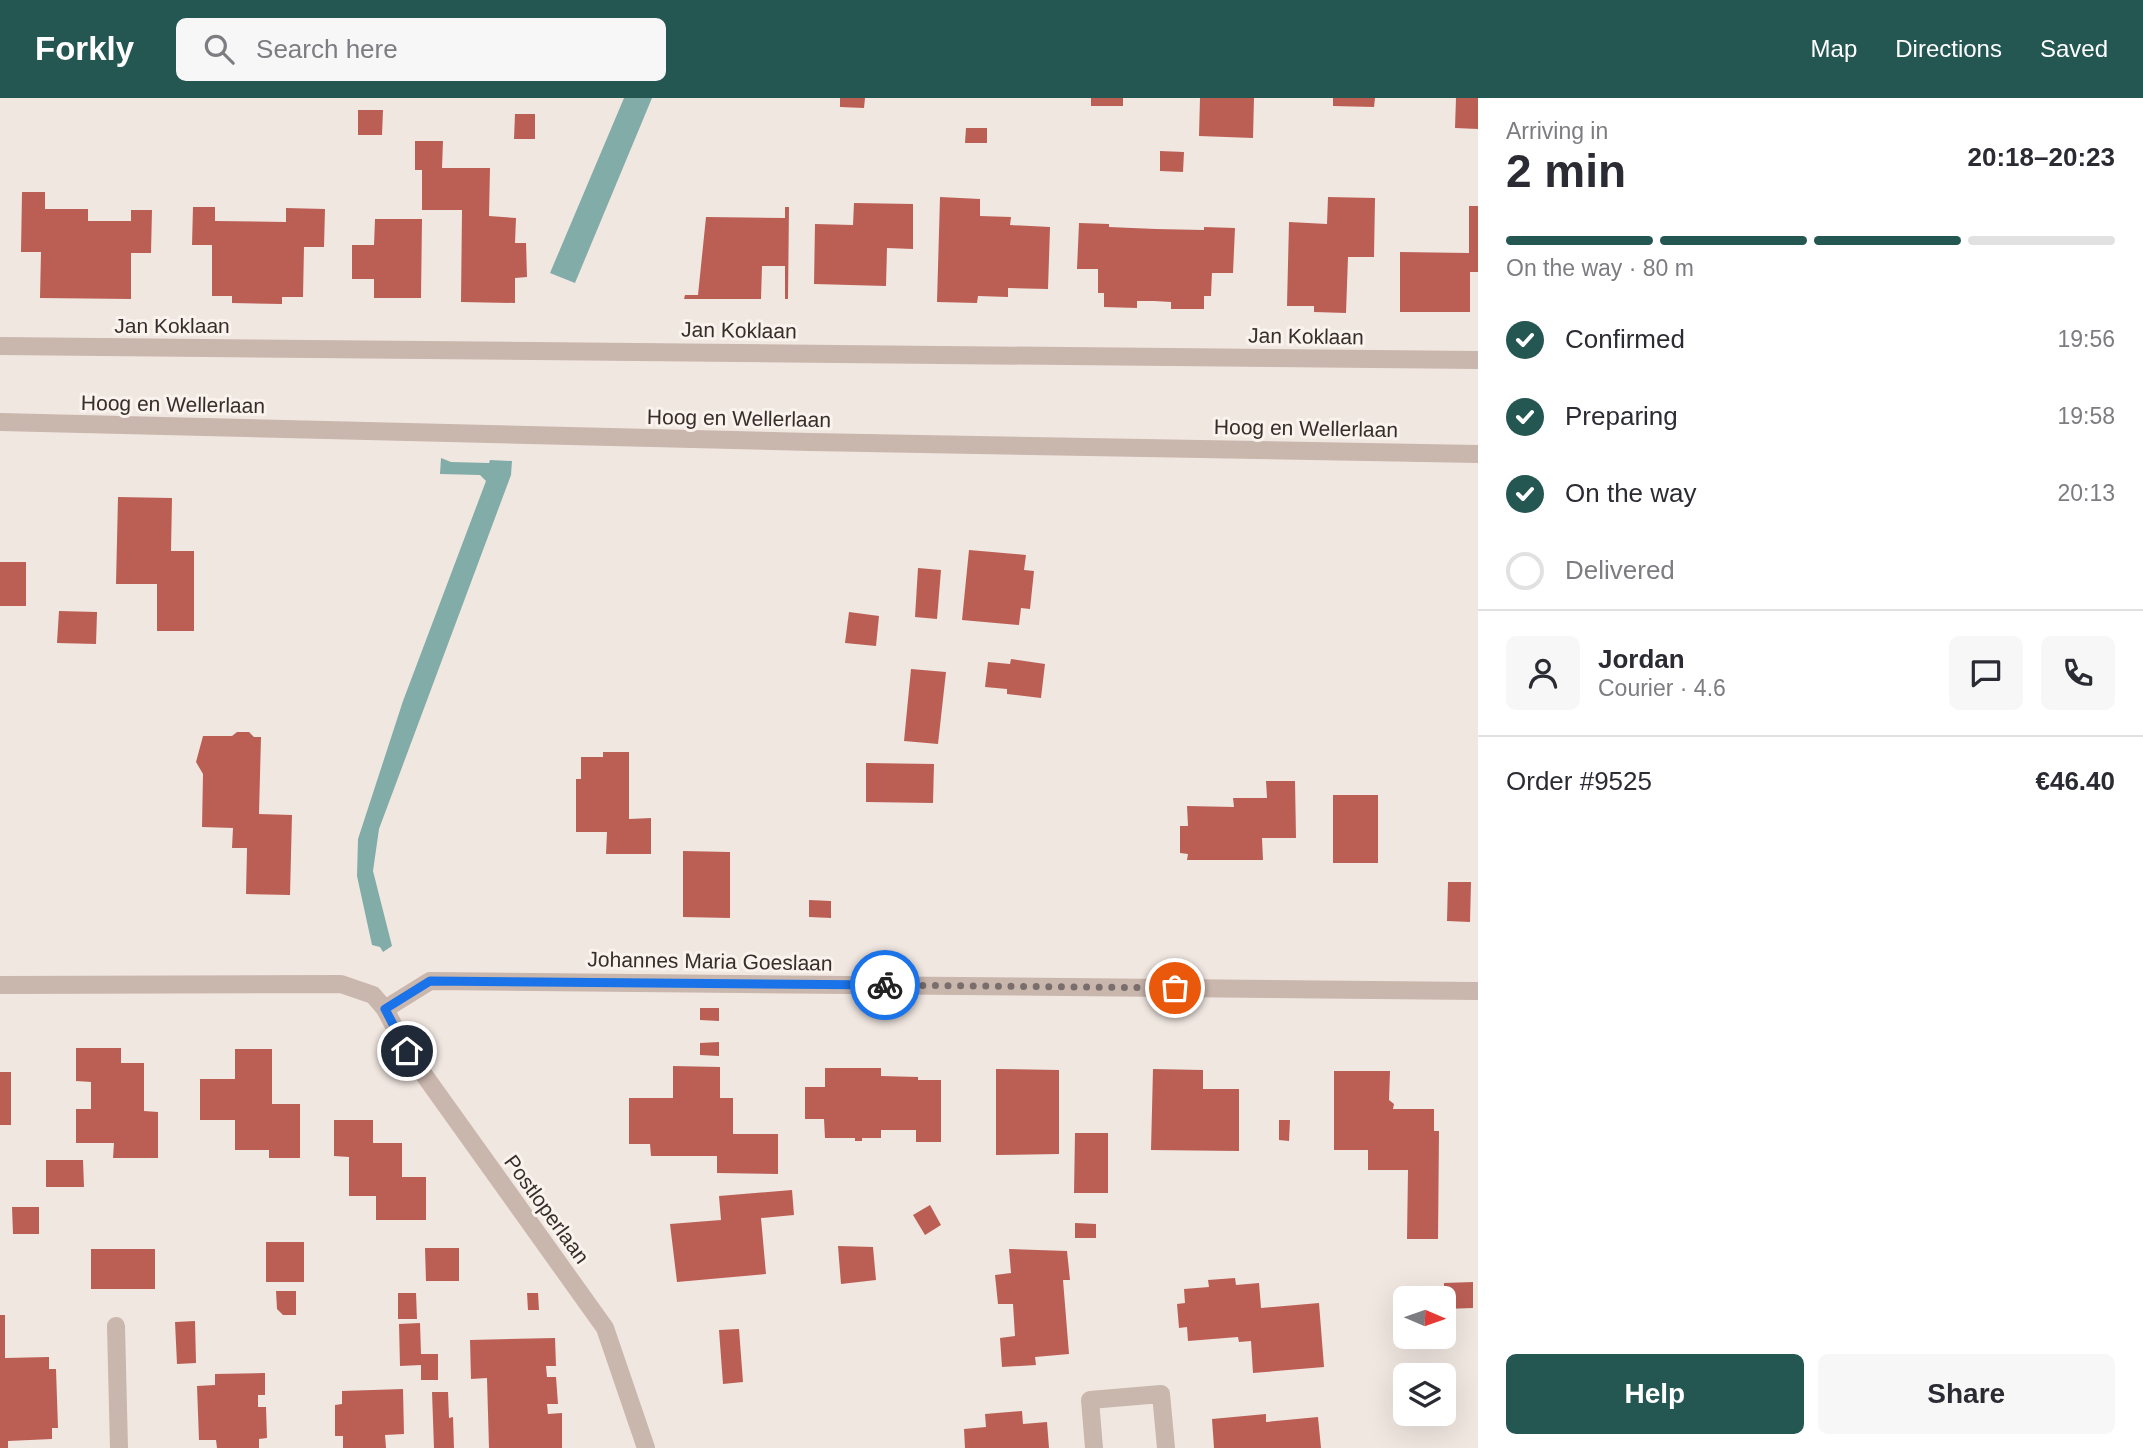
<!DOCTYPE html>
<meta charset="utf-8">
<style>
:root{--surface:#fff;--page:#f7f7f7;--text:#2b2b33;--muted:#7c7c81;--line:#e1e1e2;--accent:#245652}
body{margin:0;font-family:Helvetica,sans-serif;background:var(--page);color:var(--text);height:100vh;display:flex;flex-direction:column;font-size:26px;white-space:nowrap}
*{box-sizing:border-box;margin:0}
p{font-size:23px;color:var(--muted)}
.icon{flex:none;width:38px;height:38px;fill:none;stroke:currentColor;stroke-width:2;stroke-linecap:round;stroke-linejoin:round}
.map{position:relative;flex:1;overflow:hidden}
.panel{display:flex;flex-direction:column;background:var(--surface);width:665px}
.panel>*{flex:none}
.needle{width:46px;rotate:92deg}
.controls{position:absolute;left:1393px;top:1188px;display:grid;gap:14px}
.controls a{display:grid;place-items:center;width:63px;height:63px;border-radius:10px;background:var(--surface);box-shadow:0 7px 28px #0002;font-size:35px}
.pin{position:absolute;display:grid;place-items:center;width:60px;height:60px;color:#fff;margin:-30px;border:4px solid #fff;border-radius:50%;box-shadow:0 2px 7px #0007}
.courier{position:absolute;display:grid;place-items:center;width:70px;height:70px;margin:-35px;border:5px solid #1a73e8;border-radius:50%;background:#fff;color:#222;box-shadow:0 2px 9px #0007}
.head em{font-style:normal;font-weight:700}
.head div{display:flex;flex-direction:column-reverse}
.head{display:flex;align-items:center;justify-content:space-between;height:119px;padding:0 28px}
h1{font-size:46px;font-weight:700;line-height:52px}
.bar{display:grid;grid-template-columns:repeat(4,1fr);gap:10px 7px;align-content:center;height:84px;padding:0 28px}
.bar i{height:9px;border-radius:5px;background:var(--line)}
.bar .current{background:var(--accent)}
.bar p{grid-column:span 4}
.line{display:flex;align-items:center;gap:18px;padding:0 28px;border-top:2px solid var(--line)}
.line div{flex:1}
.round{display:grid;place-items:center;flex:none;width:74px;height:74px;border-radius:10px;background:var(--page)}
ol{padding:0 28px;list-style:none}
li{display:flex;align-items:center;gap:21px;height:77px}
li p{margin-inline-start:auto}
li .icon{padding:7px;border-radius:50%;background:var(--accent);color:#fff;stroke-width:4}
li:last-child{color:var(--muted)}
li i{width:38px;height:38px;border:4px solid var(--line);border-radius:50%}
.cta{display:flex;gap:14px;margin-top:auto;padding:14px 28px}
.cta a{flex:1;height:80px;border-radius:10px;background:var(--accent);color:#fff;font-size:28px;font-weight:700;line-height:80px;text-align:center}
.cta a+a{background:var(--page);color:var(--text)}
header{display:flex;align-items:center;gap:42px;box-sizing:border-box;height:98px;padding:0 35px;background:var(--accent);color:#fff}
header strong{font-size:33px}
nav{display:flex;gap:38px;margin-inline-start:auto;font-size:24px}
.search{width:490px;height:63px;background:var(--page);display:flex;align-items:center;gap:18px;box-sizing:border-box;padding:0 24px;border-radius:10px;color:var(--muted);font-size:26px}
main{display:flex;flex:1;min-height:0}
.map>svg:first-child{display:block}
.water{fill:#82aca8}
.building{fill:#bb5f55}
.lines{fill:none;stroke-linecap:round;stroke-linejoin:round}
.minor{stroke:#c9b6ad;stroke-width:18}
.done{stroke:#796e6b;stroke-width:7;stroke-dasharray:0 12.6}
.route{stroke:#1a73e8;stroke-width:9}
.labels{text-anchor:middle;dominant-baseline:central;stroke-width:6;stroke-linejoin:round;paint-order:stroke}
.street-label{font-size:21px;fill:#382d2b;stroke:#f9f2ed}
</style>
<header>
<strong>Forkly</strong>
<div class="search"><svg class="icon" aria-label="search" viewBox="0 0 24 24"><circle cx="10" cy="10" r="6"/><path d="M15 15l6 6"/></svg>Search here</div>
<nav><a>Map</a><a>Directions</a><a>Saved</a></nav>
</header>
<main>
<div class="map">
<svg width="1478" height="1350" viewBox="0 0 1478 1350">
<rect width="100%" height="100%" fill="#f1e7e1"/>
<g class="water">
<path d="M 624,0 L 652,0 L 575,185 L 550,175 Z"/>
<path d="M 441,360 L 451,364 L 489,365 L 490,362 L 512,363 L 511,377 L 379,731 L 373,773 L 392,848 L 383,854 L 380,849 L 372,847 L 357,778 L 358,741 L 403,603 L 486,383 L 480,377 L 440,376 Z"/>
</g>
<g class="building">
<path d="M 840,0 L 865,0 L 864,10 L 840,9 Z"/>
<rect x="1091" y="0" width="32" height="8"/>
<path d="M 1200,0 L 1254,0 L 1253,40 L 1199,38 Z"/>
<path d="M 1333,0 L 1375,0 L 1374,9 L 1333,8 Z"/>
<path d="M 1456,0 L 1478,0 L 1478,31 L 1455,30 Z"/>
<path d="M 358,12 L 383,12 L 382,37 L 358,37 Z"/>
<path d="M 515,16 L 535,16 L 535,41 L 514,41 Z"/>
<path d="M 966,30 L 987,30 L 987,45 L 965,45 Z"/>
<path d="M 415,43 L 443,43 L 442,70 L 490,70 L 489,118 L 516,120 L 515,145 L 526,145 L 527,179 L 515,180 L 515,205 L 461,204 L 462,112 L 422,112 L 422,72 L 415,72 Z"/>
<path d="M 1160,53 L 1184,54 L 1183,74 L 1160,73 Z"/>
<path d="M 22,94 L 45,94 L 45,111 L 88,111 L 88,123 L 131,123 L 131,112 L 152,112 L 151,155 L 131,155 L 131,201 L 40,200 L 41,154 L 21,154 Z"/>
<path d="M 940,99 L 980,101 L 980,118 L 1011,119 L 1010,127 L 1050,129 L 1048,191 L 1008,190 L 1008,199 L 978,198 L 977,205 L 937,204 Z"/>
<path d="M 1328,99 L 1375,100 L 1374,159 L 1348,159 L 1346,215 L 1314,214 L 1314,208 L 1287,208 L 1289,124 L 1327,126 Z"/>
<path d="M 854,105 L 913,106 L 913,151 L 887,150 L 886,188 L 814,186 L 815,126 L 853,127 Z"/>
<path d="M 1469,108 L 1478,108 L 1478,174 L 1470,174 L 1470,214 L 1400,214 L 1400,154 L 1469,155 Z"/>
<path d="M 193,109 L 215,109 L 215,123 L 286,124 L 286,110 L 325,111 L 324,149 L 304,149 L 303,199 L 282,199 L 282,206 L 232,205 L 232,198 L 212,198 L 212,147 L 192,147 Z"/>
<path d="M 785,109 L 789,109 L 788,201 L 785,201 L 785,168 L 762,168 L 761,201 L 684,201 L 685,197 L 698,197 L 706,119 L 785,120 Z"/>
<path d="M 375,121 L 422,121 L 421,200 L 374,200 L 374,181 L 352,181 L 352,147 L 374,147 Z"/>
<path d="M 1079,125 L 1109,126 L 1109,129 L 1156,131 L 1204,132 L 1204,129 L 1235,130 L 1233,175 L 1212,175 L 1211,198 L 1204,198 L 1204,211 L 1171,211 L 1171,204 L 1154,203 L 1137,203 L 1137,210 L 1104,209 L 1104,195 L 1098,195 L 1098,171 L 1077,171 Z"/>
<path d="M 118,399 L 172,400 L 171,453 L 194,453 L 194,533 L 157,533 L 157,486 L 116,486 Z"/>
<path d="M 969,452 L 1026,457 L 1024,472 L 1034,473 L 1030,511 L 1021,510 L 1019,527 L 962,522 Z"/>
<rect x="0" y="464" width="26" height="44"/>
<path d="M 918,470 L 941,472 L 937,521 L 915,519 Z"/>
<path d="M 59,513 L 97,514 L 96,546 L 57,545 Z"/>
<path d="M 849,514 L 879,518 L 876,548 L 845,545 Z"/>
<path d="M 1011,561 L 1045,566 L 1041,600 L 1007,596 L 1007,591 L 985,589 L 988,564 L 1010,566 Z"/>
<path d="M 911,571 L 946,574 L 938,646 L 904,643 Z"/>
<path d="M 237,634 L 249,634 L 254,639 L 261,639 L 259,716 L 292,717 L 290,797 L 246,796 L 247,750 L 232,750 L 233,730 L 202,729 L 203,676 L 196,664 L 203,638 L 232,638 Z"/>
<path d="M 603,654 L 629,654 L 629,721 L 651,720 L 651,756 L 606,756 L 607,734 L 576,734 L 576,681 L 581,681 L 581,659 L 603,659 Z"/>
<path d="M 866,665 L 934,666 L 933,705 L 866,704 Z"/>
<path d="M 1266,683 L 1295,683 L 1296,740 L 1262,740 L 1263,762 L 1187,762 L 1188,756 L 1180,755 L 1180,728 L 1188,728 L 1187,708 L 1234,709 L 1233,700 L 1267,700 Z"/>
<rect x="1333" y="697" width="45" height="68"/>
<path d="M 683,753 L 730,754 L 730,820 L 683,819 Z"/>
<path d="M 1448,784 L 1471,784 L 1470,824 L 1447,823 Z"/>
<path d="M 809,802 L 831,803 L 831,820 L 809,819 Z"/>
<path d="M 700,910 L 719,910 L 719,923 L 700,922 Z"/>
<path d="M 719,944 L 719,958 L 700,957 L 700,945 Z"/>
<path d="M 76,950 L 121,950 L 121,965 L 144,965 L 144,1013 L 158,1014 L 158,1060 L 113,1060 L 114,1045 L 76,1045 L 76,1011 L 91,1011 L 91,984 L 76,983 Z"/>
<path d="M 235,951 L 272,951 L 272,1006 L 300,1006 L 300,1060 L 269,1060 L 269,1052 L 235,1052 L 235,1022 L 200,1022 L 200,981 L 235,981 Z"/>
<path d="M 673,968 L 720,969 L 720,1000 L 733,1000 L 733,1036 L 778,1036 L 778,1076 L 717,1075 L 717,1058 L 651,1058 L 650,1046 L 629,1046 L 629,1000 L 673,1000 Z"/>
<path d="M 825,970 L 881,970 L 881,978 L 918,979 L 918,982 L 941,982 L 941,1044 L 916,1044 L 916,1032 L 881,1032 L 881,1040 L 862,1040 L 862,1043 L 855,1043 L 855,1040 L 825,1040 L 824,1021 L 805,1021 L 805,989 L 825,989 Z"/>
<path d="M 996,971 L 1059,972 L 1059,1056 L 996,1057 Z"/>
<path d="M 1153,971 L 1203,972 L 1203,991 L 1239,991 L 1239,1053 L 1151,1052 Z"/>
<path d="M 1334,973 L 1390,973 L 1389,1002 L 1394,1006 L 1393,1011 L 1434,1011 L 1434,1033 L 1439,1033 L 1438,1141 L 1407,1141 L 1408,1072 L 1368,1072 L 1368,1052 L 1334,1052 Z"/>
<rect x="0" y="974" width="11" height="53"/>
<path d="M 334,1022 L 373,1022 L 373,1045 L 402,1045 L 402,1079 L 426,1079 L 426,1122 L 376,1122 L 376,1098 L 349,1098 L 349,1059 L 334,1058 Z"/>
<path d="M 1279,1022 L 1290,1022 L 1289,1043 L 1279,1042 Z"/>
<path d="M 1075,1035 L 1108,1035 L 1108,1095 L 1074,1095 Z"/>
<path d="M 46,1062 L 83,1062 L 84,1089 L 46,1089 Z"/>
<path d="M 792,1092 L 794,1117 L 761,1120 L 766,1176 L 677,1184 L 670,1126 L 721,1122 L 719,1098 Z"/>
<path d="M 930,1107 L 941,1127 L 925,1137 L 913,1117 Z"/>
<path d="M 12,1109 L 39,1109 L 39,1136 L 13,1136 Z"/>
<path d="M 1075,1125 L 1096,1126 L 1096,1140 L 1075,1140 Z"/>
<rect x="266" y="1144" width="38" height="40"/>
<path d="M 838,1148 L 873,1149 L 876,1182 L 841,1186 Z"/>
<path d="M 425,1150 L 459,1150 L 459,1183 L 426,1183 Z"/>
<rect x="91" y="1151" width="64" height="40"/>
<path d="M 1009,1151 L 1067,1153 L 1070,1182 L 1063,1182 L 1069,1256 L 1035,1259 L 1036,1267 L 1002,1269 L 1000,1240 L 1015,1238 L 1013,1206 L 998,1206 L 995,1177 L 1011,1175 Z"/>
<path d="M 1235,1180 L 1236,1187 L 1259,1185 L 1261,1210 L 1319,1205 L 1324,1269 L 1253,1275 L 1251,1243 L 1239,1244 L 1238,1239 L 1188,1243 L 1187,1229 L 1179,1230 L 1177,1206 L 1185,1205 L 1184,1191 L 1209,1189 L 1208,1182 Z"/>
<path d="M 1473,1184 L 1473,1210 L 1444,1211 L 1444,1185 Z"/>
<path d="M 276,1193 L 296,1193 L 296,1217 L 283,1217 L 277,1211 Z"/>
<path d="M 398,1195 L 416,1195 L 417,1221 L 398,1221 Z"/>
<path d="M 527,1195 L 538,1195 L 539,1212 L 528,1212 Z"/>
<path d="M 0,1217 L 5,1217 L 5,1260 L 49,1259 L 49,1271 L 56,1271 L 58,1330 L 52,1330 L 52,1341 L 8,1343 L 8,1350 L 0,1350 Z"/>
<path d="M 195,1223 L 196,1265 L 177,1266 L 175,1224 Z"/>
<path d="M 420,1225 L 421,1256 L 438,1256 L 438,1282 L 421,1282 L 421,1267 L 400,1268 L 399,1226 Z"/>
<path d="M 739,1231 L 743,1284 L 723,1286 L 719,1232 Z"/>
<path d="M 555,1240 L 556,1268 L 546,1268 L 547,1279 L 556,1279 L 558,1306 L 547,1306 L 548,1316 L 562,1315 L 562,1350 L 489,1350 L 487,1280 L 471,1281 L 470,1242 Z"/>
<path d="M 265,1275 L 265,1297 L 258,1297 L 258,1309 L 266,1309 L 267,1340 L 259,1341 L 259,1350 L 217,1350 L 216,1342 L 199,1342 L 197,1288 L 215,1287 L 215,1276 Z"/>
<path d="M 403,1291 L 404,1336 L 385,1337 L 386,1350 L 343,1350 L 343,1338 L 335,1338 L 335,1307 L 342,1306 L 342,1293 Z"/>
<path d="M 432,1294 L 448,1294 L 449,1320 L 453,1319 L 454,1350 L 434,1350 Z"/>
<path d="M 1022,1313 L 1023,1326 L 1047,1324 L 1049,1350 L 965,1350 L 964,1331 L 986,1329 L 985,1316 Z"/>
<path d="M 1266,1316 L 1266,1324 L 1318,1319 L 1321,1350 L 1214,1350 L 1212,1321 Z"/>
</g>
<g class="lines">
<g class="minor">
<path d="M 0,248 L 1478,262"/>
<path d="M 0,324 L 810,344 L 1478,356"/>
<path d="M 0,887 L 341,886 L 373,897 L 385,911 L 407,953 L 605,1230 L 646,1350"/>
<path d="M 385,911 L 430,883 L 1478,893"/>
<path d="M 116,1228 L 119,1350"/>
<path d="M 1094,1350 L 1090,1302 L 1161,1296 L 1166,1350"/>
</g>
</g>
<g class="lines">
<path class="done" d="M 885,887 L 1175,890"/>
<path class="route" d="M 407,953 L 385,911 L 430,883 L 885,887"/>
</g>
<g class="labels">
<g class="street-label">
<text x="172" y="227">Jan Koklaan</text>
<text transform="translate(739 232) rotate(1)">Jan Koklaan</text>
<text transform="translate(1306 238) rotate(1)">Jan Koklaan</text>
<text transform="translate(173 306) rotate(1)">Hoog en Wellerlaan</text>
<text transform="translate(739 320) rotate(1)">Hoog en Wellerlaan</text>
<text transform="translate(1306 330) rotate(1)">Hoog en Wellerlaan</text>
<text transform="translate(710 863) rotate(1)">Johannes Maria Goeslaan</text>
<text transform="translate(547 1111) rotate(54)">Postloperlaan</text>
</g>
</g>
</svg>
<div class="controls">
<a><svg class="needle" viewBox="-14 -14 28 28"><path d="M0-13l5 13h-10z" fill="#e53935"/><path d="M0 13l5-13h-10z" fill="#7c7c81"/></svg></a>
<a><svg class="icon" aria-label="layers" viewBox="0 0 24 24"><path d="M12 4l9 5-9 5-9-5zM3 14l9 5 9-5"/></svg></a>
</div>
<div class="pin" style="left:1175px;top:890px;background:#ea580c"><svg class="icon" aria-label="bag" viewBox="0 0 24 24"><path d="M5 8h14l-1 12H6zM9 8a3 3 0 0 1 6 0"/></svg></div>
<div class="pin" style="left:407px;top:953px;background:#1f2937"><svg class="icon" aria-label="home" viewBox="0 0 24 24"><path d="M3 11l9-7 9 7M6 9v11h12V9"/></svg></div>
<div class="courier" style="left:885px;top:887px"><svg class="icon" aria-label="bike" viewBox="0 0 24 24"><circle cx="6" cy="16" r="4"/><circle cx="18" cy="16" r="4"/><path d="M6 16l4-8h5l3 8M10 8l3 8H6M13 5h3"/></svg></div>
</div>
<section class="panel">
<div class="head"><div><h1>2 min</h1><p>Arriving in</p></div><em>20:18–20:23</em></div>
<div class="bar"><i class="current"></i><i class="current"></i><i class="current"></i><i></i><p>On the way · 80 m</p></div>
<ol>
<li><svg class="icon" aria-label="check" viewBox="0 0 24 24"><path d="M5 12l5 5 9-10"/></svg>Confirmed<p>19:56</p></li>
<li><svg class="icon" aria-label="check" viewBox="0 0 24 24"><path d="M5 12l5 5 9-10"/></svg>Preparing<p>19:58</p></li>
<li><svg class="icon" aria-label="check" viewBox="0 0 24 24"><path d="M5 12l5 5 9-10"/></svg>On the way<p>20:13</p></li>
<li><i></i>Delivered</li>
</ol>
<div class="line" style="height:126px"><a class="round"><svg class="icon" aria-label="person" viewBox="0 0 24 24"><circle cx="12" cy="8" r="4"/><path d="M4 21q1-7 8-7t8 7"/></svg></a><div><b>Jordan</b><p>Courier · 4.6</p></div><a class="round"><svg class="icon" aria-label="chat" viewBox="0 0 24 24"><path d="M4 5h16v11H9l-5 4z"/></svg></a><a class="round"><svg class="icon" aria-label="phone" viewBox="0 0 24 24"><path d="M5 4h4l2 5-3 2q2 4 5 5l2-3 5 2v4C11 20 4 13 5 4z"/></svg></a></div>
<div class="line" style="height:91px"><div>Order #9525</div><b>€46.40</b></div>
<div class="cta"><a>Help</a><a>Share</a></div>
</section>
</main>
